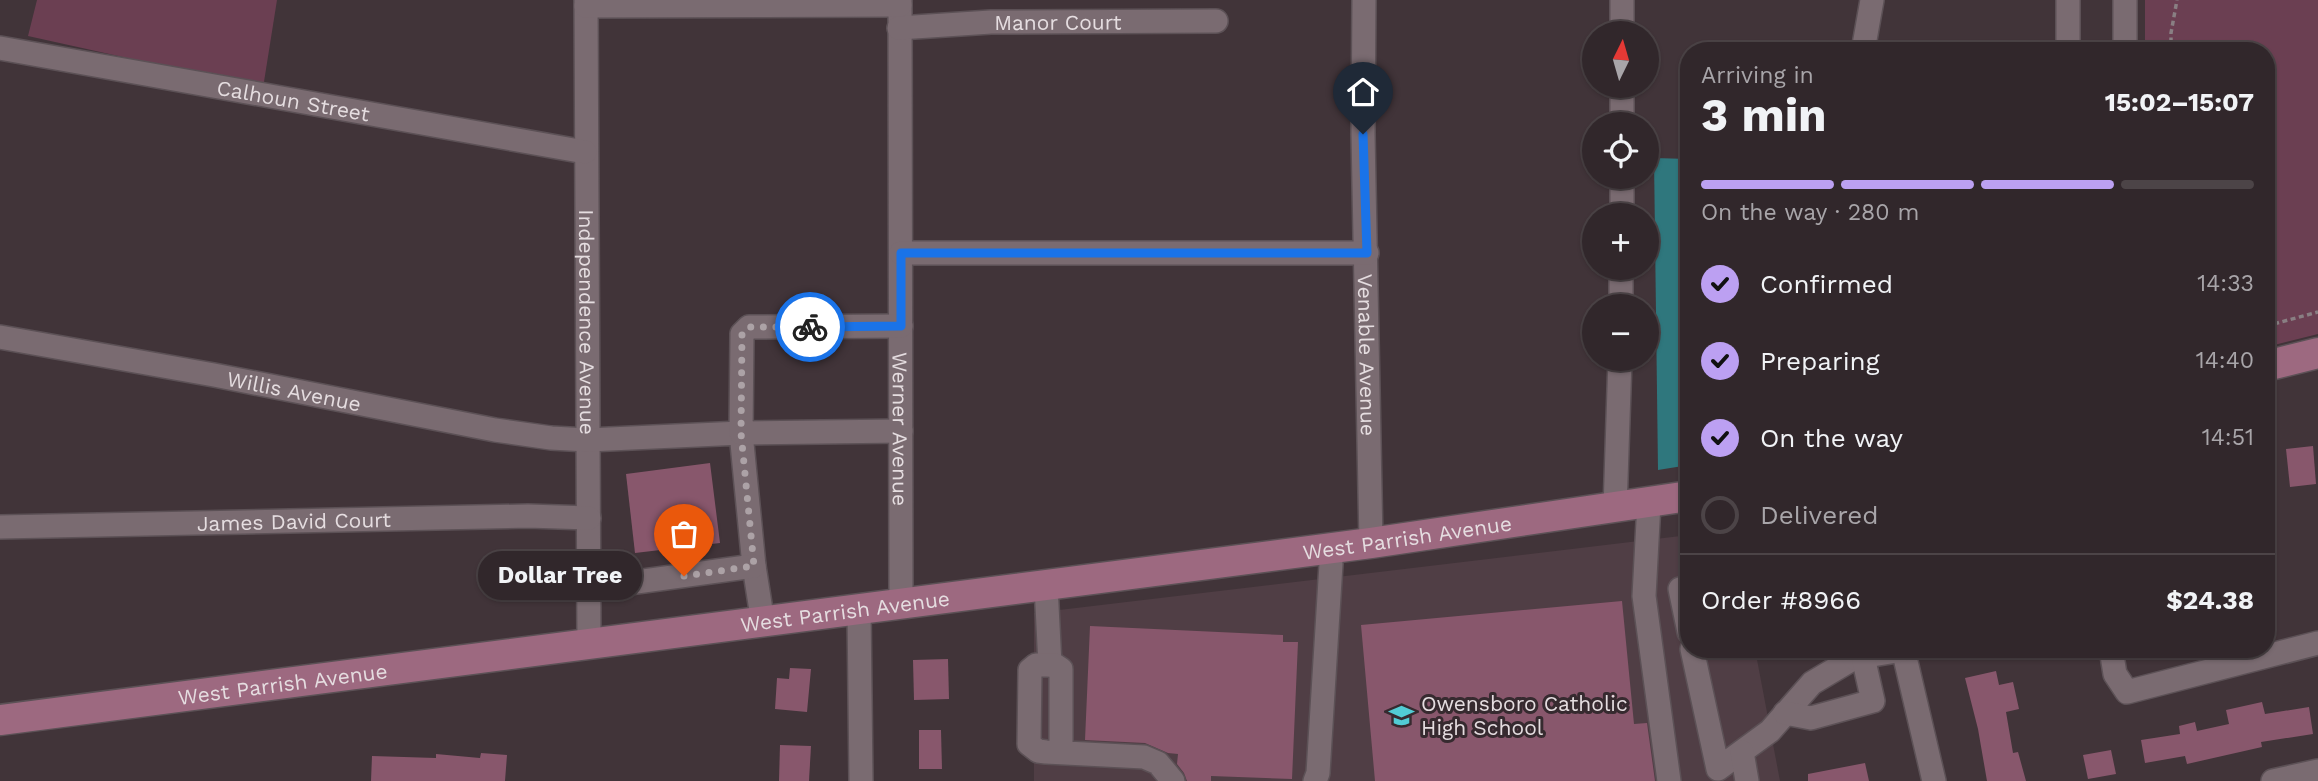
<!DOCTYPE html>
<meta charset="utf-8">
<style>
:root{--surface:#31272b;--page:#392f33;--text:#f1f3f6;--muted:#a8a5a9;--line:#4c4447;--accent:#bca0f2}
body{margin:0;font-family:"Work Sans",sans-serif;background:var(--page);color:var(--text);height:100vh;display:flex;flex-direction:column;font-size:26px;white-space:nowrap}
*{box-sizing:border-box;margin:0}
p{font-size:23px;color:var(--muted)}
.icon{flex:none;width:38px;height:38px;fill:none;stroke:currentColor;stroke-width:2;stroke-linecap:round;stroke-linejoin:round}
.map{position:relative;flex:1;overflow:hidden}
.details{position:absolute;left:1680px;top:42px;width:595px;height:616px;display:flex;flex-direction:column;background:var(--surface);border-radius:28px;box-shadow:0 2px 5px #0004,0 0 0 2px var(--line)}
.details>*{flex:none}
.needle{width:46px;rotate:5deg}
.controls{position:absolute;left:1582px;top:21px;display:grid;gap:14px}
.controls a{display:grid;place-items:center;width:77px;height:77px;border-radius:50%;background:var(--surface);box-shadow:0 2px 5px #0004,0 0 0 2px var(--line);font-size:35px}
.pin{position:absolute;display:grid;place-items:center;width:60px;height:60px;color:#fff;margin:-72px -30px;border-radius:50% 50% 50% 0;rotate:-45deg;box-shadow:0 0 7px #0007}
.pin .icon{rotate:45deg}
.courier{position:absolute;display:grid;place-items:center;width:70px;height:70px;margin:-35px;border:5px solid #1a73e8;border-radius:50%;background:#fff;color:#222;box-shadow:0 2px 9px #0007}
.bubble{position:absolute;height:49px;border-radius:24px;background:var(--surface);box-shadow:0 2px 5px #0004,0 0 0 2px var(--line);font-size:23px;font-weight:700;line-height:49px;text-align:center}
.summary em{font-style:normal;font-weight:700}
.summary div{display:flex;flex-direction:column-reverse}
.summary{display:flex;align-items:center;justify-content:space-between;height:119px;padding:0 21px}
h1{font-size:46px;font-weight:700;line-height:52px}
.bar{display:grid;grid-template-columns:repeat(4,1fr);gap:10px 7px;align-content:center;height:84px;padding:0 21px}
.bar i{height:9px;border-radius:5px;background:var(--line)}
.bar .on{background:var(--accent)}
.bar p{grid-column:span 4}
.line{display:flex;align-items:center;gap:18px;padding:0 21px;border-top:2px solid var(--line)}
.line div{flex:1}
ol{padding:0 21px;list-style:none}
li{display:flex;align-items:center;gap:21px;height:77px}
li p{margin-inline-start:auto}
li .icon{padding:7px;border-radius:50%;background:var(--accent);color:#111;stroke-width:4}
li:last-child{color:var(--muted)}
li i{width:38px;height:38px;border:4px solid var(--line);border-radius:50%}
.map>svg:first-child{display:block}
.built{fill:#503e45}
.green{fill:#6b3f52}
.water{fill:#2f777d}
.building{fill:#88576c}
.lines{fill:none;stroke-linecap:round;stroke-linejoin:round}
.minor-casing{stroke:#5c5156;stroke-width:26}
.major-casing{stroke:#5c5156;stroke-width:33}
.path{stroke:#897f83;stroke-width:3.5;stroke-dasharray:5 3.5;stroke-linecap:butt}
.minor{stroke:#7a6b71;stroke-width:23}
.major{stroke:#9d6980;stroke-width:30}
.done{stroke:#aca2a6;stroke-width:7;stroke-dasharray:0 12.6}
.route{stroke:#1a73e8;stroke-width:9}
.labels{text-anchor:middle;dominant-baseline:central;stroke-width:6;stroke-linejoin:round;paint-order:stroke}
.street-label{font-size:21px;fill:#e5dde0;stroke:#362a2f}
.poi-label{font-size:21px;fill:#e5dde0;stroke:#362a2f;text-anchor:start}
</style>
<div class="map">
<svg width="2318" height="781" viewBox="0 0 2318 781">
<rect width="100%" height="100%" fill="#413439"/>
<path class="built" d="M 1689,535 L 1689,649 L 1755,649 L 1780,781 L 1034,781 L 1034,613 Z"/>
<g class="green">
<path d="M 37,0 L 277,0 L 263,88 L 28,36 Z"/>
<path d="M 2145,0 L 2318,0 L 2318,334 L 2266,347 L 2266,51 L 2145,51 Z"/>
</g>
<path class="water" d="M 1654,158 L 1689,159 L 1689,465 L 1658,470 Z"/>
<g class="building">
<path d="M 2313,446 L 2316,484 L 2290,487 L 2286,449 Z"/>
<path d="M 710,463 L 720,543 L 635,553 L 626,474 Z"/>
<path d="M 1622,601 L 1634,724 L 1647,723 L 1655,781 L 1375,781 L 1361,625 Z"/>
<path d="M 1090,626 L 1283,635 L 1283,642 L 1298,642 L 1292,779 L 1211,776 L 1211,781 L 1187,781 L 1184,773 L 1177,764 L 1178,754 L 1168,753 L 1145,743 L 1085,740 Z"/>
<path d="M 948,659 L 949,699 L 914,700 L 913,660 Z"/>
<path d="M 790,668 L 811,669 L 807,712 L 775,709 L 777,678 L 789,679 Z"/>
<path d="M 1996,671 L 1999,685 L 2013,682 L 2019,709 L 2006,712 L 2013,753 L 2018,752 L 2026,781 L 1987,781 L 1978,729 L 1965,678 Z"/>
<path d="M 2262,702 L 2265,714 L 2309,707 L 2313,734 L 2261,742 L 2262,747 L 2187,764 L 2185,756 L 2145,763 L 2141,740 L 2180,734 L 2179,726 L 2195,722 L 2197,731 L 2229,724 L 2226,710 Z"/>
<path d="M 919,730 L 941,730 L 942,769 L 919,769 Z"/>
<path d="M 780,745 L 811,746 L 809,781 L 779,781 Z"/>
<path d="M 2111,750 L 2116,774 L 2088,779 L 2083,755 Z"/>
<path d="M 481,753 L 507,755 L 505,781 L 371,781 L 372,756 L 436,758 L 436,754 L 480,758 Z"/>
<path d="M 1865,763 L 1869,781 L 1808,781 L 1808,774 Z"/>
</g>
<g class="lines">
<defs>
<g id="minor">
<path id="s1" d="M 586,0 L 589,645"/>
<path id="s2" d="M 900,0 L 901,605"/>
<path id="s3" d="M 1364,0 L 1363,134 L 1371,543"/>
<path d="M 1622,0 L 1622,33"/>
<path d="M 586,6 L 900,5"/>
<path id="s4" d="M 899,28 L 991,22 L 1216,21"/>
<path id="s5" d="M 0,48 L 585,152"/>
<path d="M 1863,51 L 1872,0"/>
<path d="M 2068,51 L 2068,0"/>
<path d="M 2125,51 L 2125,0"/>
<path d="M 1622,86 L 1622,124"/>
<path d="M 1622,215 L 1622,177"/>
<path d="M 901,253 L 1367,253"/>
<path d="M 1621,306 L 1621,268"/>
<path id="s6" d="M 0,337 L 214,375 L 495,430 L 551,438 L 588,440 L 741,433 L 754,566 L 763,623"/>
<path d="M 901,431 L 741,433 L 742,334 L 749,327 L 901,326"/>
<path d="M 1649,503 L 1644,596 L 1669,781"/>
<path d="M 1615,509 L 1620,359"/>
<path id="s7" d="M 0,527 L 528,516 L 589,518"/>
<path d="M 614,585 L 754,566"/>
<path d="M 1046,586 L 1050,665"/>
<path d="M 1689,587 L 1680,589 L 1689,632"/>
<path d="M 859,610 L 861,781"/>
<path d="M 1692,649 L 1718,769 L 1770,731 L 1812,683 L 1854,658"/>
<path d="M 1903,649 L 1934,781"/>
<path d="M 2111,649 L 2115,674 L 2127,692 L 2318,643"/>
<path d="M 1852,652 L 1854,658 L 1903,650"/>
<path d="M 1785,713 L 1811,718 L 1873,701 L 1863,657"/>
<path d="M 1061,752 L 1061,669 L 1055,665 L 1036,665 L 1030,670 L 1029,744 L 1038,751 L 1046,752 L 1144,757 L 1158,763 L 1173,781"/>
<path d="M 1742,752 L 1747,781"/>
<path d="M 1315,781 L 1318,773 L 1331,564 L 1328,549"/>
<path d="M 2273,781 L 2318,771"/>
</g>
<g id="major">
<path d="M 2266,366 L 2318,353"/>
<path id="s8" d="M 0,720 L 1371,543 L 1689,496"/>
</g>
</defs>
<use href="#minor" class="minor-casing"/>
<use href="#major" class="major-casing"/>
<g class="path">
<path d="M 2171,51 L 2171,33 L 2177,0"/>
<path d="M 2266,326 L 2318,312"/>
</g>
<use href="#minor" class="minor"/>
<use href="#major" class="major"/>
</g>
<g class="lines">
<path class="done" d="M 684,576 L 754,566 L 741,433 L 742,334 L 749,327 L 810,327"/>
<path class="route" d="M 810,327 L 901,326 L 901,253 L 1367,253 L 1363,134"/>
</g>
<defs>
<symbol id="school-bare" viewBox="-9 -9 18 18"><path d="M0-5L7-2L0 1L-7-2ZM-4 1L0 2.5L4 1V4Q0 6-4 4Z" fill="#52ccd5" stroke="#362a2f" stroke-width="2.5" paint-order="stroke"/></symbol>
</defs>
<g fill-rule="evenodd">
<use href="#school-bare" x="1384" y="698" width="35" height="35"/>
</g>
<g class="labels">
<g class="street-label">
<text stroke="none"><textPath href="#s4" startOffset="159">Manor Court</textPath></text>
<text stroke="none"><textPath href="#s5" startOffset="298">Calhoun Street</textPath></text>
<text stroke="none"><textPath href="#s1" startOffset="322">Independence Avenue</textPath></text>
<text stroke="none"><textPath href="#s3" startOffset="355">Venable Avenue</textPath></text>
<text stroke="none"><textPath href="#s6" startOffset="299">Willis Avenue</textPath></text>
<text stroke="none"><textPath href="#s2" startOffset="429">Werner Avenue</textPath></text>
<text stroke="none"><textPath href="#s7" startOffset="294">James David Court</textPath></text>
<text stroke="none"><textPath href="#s8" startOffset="1419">West Parrish Avenue</textPath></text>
<text stroke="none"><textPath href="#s8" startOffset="852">West Parrish Avenue</textPath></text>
<text stroke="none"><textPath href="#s8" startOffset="285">West Parrish Avenue</textPath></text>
</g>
<g class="poi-label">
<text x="1421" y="703">Owensboro Catholic<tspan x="1421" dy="24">High School</tspan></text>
</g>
</g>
</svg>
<div class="controls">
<a><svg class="needle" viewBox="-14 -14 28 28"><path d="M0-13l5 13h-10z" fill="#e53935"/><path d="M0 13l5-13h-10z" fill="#a8a5a9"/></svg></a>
<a><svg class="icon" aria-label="locate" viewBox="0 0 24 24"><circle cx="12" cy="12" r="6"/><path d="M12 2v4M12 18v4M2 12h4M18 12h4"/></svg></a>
<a>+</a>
<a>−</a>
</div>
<div class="pin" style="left:684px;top:576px;background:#ea580c"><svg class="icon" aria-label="bag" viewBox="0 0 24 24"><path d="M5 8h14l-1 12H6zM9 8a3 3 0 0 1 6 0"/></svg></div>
<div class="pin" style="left:1363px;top:134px;background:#1f2937"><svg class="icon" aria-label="home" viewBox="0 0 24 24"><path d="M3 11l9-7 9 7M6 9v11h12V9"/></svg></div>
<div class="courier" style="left:810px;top:327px"><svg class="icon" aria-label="bike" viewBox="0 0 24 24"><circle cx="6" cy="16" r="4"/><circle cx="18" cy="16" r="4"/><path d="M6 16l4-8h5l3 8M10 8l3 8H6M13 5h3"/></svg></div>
<div class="bubble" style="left:478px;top:551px;width:164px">Dollar Tree</div>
<section class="details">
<div class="summary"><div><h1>3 min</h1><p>Arriving in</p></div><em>15:02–15:07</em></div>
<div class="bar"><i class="on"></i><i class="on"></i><i class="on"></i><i></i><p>On the way · 280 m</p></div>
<ol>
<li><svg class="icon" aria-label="check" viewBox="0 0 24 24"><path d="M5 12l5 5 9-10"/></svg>Confirmed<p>14:33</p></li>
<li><svg class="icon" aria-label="check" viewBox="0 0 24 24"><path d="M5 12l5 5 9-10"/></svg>Preparing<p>14:40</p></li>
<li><svg class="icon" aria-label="check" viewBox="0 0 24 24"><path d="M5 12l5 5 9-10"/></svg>On the way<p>14:51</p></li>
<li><i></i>Delivered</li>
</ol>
<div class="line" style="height:91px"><div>Order #8966</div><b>$24.38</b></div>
</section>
</div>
